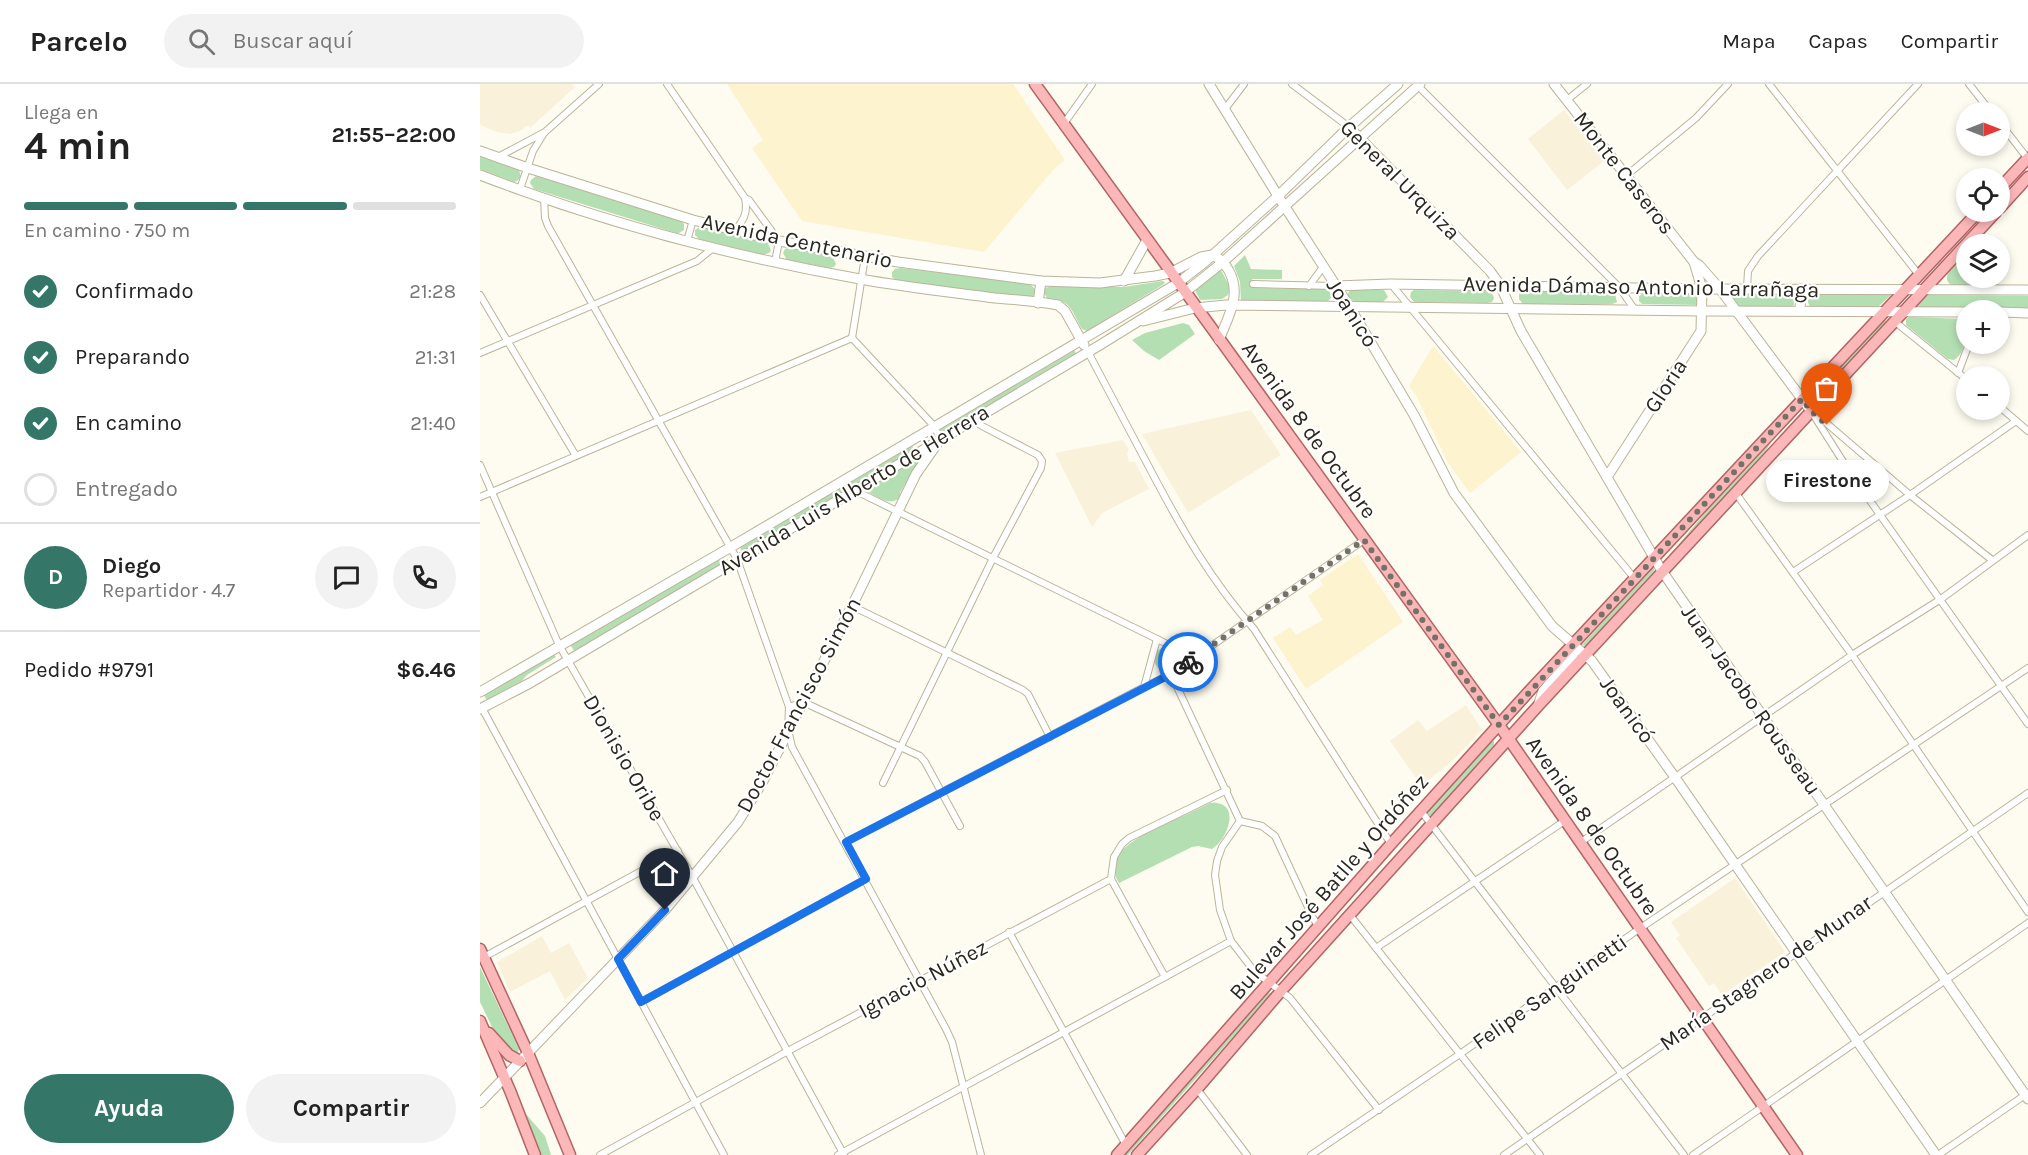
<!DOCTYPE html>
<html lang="es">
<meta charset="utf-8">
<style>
:root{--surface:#fff;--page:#f2f2f2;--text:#222;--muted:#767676;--line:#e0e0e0;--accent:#347769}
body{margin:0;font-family:Karla,sans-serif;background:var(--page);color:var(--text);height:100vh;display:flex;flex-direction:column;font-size:22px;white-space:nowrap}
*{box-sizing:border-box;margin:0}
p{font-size:20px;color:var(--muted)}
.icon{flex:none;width:33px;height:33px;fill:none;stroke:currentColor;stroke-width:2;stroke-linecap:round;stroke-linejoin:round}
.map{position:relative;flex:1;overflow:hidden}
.sheet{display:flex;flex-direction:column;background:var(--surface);width:480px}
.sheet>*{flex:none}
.needle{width:39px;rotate:90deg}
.controls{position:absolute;left:1476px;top:18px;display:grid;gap:12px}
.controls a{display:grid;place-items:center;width:54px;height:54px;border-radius:50%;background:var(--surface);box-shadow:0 3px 9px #0003;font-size:30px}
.pin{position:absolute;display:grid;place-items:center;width:51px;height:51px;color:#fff;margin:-62px -26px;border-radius:50% 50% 50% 0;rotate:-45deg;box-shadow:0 0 6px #0007}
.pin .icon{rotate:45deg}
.courier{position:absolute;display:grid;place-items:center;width:60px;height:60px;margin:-30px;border:4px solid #1a73e8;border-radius:50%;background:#fff;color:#222;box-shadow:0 2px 8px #0007}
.bubble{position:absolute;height:42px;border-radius:21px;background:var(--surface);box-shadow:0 3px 9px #0003;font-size:20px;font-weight:700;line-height:42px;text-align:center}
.head em{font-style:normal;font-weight:700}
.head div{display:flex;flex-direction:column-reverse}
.head{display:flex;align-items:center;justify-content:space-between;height:102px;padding:0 24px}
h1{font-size:39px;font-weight:700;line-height:45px}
.bar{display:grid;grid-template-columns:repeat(4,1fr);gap:9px 6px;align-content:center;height:72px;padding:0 24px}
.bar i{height:8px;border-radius:4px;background:var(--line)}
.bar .active{background:var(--accent)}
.bar p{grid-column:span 4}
.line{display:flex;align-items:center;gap:15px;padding:0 24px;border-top:2px solid var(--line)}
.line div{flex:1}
.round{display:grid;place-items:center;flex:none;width:63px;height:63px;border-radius:32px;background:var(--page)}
ol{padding:0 24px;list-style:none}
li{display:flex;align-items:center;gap:18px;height:66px}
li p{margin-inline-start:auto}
li .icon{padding:6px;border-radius:50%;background:var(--accent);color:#fff;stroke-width:4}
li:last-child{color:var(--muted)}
li i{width:33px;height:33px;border:3px solid var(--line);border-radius:50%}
.primary-button{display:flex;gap:12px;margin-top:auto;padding:12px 24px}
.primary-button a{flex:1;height:69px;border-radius:36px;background:var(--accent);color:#fff;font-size:24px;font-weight:700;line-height:69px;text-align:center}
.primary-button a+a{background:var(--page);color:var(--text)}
header{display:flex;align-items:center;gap:36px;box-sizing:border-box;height:84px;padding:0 30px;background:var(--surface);border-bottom:2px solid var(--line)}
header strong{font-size:28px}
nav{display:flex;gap:33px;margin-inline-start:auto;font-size:21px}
.search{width:420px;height:54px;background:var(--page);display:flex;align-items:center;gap:15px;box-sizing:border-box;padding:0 21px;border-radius:33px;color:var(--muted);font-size:22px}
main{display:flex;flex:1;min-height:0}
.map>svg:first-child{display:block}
.built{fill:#fdf3ce}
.education{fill:#faf1db}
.green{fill:#b4dfb3}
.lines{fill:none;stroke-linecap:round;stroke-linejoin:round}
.street-casing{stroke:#bbb498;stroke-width:8}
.secondary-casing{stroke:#bbb498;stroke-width:11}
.primary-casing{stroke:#b16564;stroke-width:13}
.street{stroke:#fff;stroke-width:6}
.secondary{stroke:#fff;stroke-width:9}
.primary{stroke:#fcb7b9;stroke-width:10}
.done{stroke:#747166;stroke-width:6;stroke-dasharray:0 10.8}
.route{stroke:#1a73e8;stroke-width:8}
.labels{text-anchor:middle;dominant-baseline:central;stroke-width:4.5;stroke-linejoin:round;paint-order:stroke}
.street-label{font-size:22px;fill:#2a271c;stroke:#fff}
</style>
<header>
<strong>Parcelo</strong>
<div class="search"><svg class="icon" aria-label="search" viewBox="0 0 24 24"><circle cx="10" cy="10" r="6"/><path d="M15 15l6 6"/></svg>Buscar aquí</div>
<nav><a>Mapa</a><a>Capas</a><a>Compartir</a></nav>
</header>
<main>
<section class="sheet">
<div class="head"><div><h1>4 min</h1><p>Llega en</p></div><em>21:55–22:00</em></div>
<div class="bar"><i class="active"></i><i class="active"></i><i class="active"></i><i></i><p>En camino · 750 m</p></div>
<ol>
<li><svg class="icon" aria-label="check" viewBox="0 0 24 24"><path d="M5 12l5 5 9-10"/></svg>Confirmado<p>21:28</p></li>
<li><svg class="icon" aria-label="check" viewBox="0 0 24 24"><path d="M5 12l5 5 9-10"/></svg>Preparando<p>21:31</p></li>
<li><svg class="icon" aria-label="check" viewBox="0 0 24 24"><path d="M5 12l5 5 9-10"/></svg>En camino<p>21:40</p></li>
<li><i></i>Entregado</li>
</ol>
<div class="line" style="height:108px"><b class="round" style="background:var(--accent);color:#fff">D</b><div><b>Diego</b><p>Repartidor · 4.7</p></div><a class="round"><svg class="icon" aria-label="chat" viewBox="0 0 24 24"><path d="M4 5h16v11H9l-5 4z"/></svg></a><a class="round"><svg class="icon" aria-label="phone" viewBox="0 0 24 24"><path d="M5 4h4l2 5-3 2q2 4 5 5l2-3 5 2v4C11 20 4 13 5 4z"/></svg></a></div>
<div class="line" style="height:78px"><div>Pedido #9791</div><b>$6.46</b></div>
<div class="primary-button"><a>Ayuda</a><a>Compartir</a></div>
</section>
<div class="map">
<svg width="1548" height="1071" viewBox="0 0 1548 1071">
<rect width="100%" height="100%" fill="#fefbf0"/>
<g class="built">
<path d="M 247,0 L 533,0 L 585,76 L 574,85 L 504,168 L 322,137 L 272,64 L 283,56 Z"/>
<path d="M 953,262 L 1041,368 L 990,409 L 968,379 L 936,311 L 929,302 Z"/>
<path d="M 878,470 L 923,538 L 826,605 L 793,554 L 810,543 L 816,551 L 843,536 L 828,512 L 843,501 L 840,496 Z"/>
</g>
<g class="education">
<path d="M 0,0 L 92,0 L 95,3 L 50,44 L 48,41 L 40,47 L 30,50 L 17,48 L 0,41 Z"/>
<path d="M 1084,26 L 1124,77 L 1087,106 L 1048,55 Z"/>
<path d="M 771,326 L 801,371 L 708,429 L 662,350 Z"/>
<path d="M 643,356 L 649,366 L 647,369 L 649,378 L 655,378 L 669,405 L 622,429 L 612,443 L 575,369 Z"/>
<path d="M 986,621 L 1002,646 L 969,680 L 941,701 L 910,657 L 938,636 L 947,647 Z"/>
<path d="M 1255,794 L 1305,868 L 1242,911 L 1234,899 L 1229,902 L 1196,854 L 1200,851 L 1191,838 Z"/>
<path d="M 62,852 L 71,869 L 89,859 L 108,894 L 85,916 L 70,887 L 30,908 L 17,878 Z"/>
</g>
<g class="green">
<path d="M 0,71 L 39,86 L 41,93 L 37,97 L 34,98 L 0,85 Z"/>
<path d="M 56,92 L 201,137 L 204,140 L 204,146 L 199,149 L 196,149 L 54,105 L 50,99 L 51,96 Z"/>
<path d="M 221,142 L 288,159 L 291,167 L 289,169 L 283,171 L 219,155 L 215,151 L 215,146 Z"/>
<path d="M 310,163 L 352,172 L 356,180 L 354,183 L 349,184 L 307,176 L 303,169 L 305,165 Z"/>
<path d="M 1486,168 L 1486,194 L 1515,194 L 1518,202 L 1471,201 C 1458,191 1479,177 1486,168 Z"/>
<path d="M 765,171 L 771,185 L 802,186 L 802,195 L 772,195 L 772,204 L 846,205 L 850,208 L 851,214 L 847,218 L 761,217 L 760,198 L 754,182 Z"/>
<path d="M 421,184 L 550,200 L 555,205 L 555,211 L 547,214 L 416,196 L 412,193 L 412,188 L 415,185 Z"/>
<path d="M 741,186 L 750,203 L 748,211 L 742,215 L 720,216 L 715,206 Z"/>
<path d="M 682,197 L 685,198 L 684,200 L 607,247 L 602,245 C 590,224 592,217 567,214 L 564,209 L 565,204 L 571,202 L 644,203 Z"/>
<path d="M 870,206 L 904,206 L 908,213 L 903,218 L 874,218 L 867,211 Z"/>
<path d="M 934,206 L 1006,207 L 1012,209 L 1014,214 L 1012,218 L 1007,219 L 934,218 L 930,213 L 931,208 Z"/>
<path d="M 1043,207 L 1131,208 L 1135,210 L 1137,218 L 1132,220 L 1043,220 L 1039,215 L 1039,210 Z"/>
<path d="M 1166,208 L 1217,209 L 1218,221 L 1162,220 L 1159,217 L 1159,212 Z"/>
<path d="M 1251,209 L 1312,210 L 1314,212 L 1314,221 L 1312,222 L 1260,222 L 1256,220 L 1249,211 Z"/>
<path d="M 1330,210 L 1410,210 L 1411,211 L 1398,223 L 1330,223 L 1327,216 Z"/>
<path d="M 1448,211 L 1548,212 L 1548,225 L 1436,223 Z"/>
<path d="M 1429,233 L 1486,235 C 1487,248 1486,269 1474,276 L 1468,275 L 1426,241 L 1426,235 Z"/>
<path d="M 1405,234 L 1406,238 L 1332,318 L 1330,318 L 1329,314 Z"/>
<path d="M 703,239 L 709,241 L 715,250 L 679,276 L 664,267 L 652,256 L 665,249 Z"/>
<path d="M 594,266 L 597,271 L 462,350 L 460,346 Z"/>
<path d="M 1314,331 L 1293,355 L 1284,370 L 1189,472 L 1225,429 L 1229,422 Z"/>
<path d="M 432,362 L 435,366 L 367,406 L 365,402 Z"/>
<path d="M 448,367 L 440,379 L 436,381 L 420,409 L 420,414 C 409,422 400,414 388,408 L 388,404 Z"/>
<path d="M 361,404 L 363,408 L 262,468 L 260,463 Z"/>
<path d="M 243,473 L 246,478 L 94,567 L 90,560 Z"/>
<path d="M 1171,484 L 1174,484 L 1174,487 L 1106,562 L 1102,561 Z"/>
<circle cx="685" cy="575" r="11"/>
<path d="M 74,570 L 76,573 L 47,591 L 41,598 L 7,617 L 4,611 Z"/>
<path d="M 1011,657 L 1014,657 L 1014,661 L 952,731 L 948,732 L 948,728 L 951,724 Z"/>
<path d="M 730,719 C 762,716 749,755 732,765 L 718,762 L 712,763 L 639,799 C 621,767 665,750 687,739 C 701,733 716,726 730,719 Z"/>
<path d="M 0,883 L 39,965 L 37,972 L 15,949 L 0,918 Z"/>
<path d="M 789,908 L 791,910 L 648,1071 L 644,1071 Z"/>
<path d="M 45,1029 L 65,1052 L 71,1071 L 60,1071 Z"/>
</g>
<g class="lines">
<defs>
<g id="street">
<path d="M 187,0 L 265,114 L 269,116 L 299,157 L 295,178"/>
<path d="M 812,0 L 869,43"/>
<path d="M 1289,0 L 1439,191"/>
<path d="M 1489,0 L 1511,28"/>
<path d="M 938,2 L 1139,203 L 1155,226"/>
<path d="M 1087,16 L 1107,0"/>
<path d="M 745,25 L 764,0"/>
<path d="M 1520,39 L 1548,75"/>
<path d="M 583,41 L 612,0"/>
<path d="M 18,73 L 65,48 L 119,0"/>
<path d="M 1147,91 L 1216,34 L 1248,0"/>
<path d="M 40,105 L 53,67 L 64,49"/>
<path d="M 64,114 L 65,134 L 68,142 L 257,475 L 309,623 L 308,646 L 312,663 L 466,945 L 472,958 L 501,1071"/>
<path d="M 255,147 C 264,135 268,129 265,114"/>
<path d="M 207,157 L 213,136"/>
<path d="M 773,200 L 856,202"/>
<path d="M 911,200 L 1155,495"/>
<path d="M 829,202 L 843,183"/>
<path d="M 1267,204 L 1268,187 L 1278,172 L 1438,0"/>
<path d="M 0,211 L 96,372"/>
<path d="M 1414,237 L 1486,295"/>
<path d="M 372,254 L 455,343 L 460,356"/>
<path d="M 372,254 L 385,173"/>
<path d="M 608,268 C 629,307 649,346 670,385 C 700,442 731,497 774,545 L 911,760"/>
<path d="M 0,269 L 217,177 L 233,164"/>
<path d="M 1478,289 L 1489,260"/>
<path d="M 1520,323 L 1548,347"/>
<path d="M 1331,327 L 1369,387 L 1548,640"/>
<path d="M 1337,331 L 1430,411 L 1512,476"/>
<path d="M 0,381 L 79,561 L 213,794 L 364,1071"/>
<path d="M 374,406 L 677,555 L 701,567 L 710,576"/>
<path d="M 1255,408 L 1372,571 L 1548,828"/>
<path d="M 0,413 L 372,254"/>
<path d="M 1313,488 L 1430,411 L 1536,337"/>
<path d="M 372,522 L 543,606 L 548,610 L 570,653"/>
<path d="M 691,590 L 760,737"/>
<path d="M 664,603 L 691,590 L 884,456"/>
<path d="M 309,623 L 323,618 L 440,672 L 445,678 L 480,742"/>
<path d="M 2,624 L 244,1071"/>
<path d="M 403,699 L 513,474 L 561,384 L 562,377 L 558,371 L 502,342 L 493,336"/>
<path d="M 941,727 L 1204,1071"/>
<path d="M 760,737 L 742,763 L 737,777 L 735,791 L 740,826 L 751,857 L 774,887 L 810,914 L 899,1026"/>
<path d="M 760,737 L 782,742 L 795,752 L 833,834 L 839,843"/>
<path d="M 366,758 L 664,603 L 677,555"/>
<path d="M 1101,758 L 1372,571 L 1461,515 L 1548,451"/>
<path d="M 870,831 L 1060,1071"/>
<path d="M 529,848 L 646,1061"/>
<path d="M 896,864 L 1086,736"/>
<path d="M 4,873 L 198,767"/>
<path d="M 685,893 L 631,795 L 634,773 L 642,760 L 649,754 L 747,706"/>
<path d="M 161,918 L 386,795"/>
<path d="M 717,1005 L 767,1071"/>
<path d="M 120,1071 L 308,967 L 631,795"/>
<path d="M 358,1071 L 751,857"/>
<path d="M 831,1071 L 980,970 L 1159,845 L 1548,584"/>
<path d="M 1024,1071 L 1548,709"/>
<path d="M 1213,1071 L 1548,839"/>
<path d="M 1458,1071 L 1548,1009"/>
</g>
<g id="secondary">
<path d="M 729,0 L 798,112 L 869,222 L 934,331 L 974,409 L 1072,542 L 1112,577 L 1194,692 L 1456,1071"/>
<path d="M 1074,0 L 1214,178 L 1219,181 L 1240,205 L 1331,327"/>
<path d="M 869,43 L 1010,187 L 1020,201 L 1041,247 L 1182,487 L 1548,1015"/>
<path d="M 0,67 L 48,84 L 213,136 L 299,157 L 418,178 L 561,197 L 620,199 L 675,192 L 690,189 L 721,173 L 732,171 C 740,174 745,179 749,187 C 762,211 748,233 739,256"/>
<path d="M 0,91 C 122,138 251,172 380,195 C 424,203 470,208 515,214 C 536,216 557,217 578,221 L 585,227 L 604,261"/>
<path d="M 644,197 L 667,156"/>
<path d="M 856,202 L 911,200 L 1222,205 L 1548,206"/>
<path d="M 558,219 L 561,197"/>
<path d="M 1320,227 L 1321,205"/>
<path d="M 1520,228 L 1548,229"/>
<path d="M 663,237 L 715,224 L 746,221 L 1222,227 L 1486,228"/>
<path d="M 1127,393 L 1221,247 L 1222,205 L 1214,178"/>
<path d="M 0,608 L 251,463 L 698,199 L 725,178 L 798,112 L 869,43 L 918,0"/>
<path d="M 1058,622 L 1063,607 L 1093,573 L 1094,567 L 1093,562"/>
<path d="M 0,625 L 50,599 L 620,261 L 704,209 L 743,178 L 940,0"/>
<path d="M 0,1019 L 185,826 L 258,738 L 283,697 L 372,522 L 436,390 L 457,360"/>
</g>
<g id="primary">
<path d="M 555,0 L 1019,641 L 1317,1071"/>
<path d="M 1520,104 L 1548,74"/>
<path d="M 1520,124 L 1548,93"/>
<path d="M 0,865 L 48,969 L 90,1071"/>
<path d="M 0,937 L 31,1009 L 55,1071"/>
<path d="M 9,949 L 29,971 L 40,977"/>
<path d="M 637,1071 L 911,760 L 1053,603 L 1498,128"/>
<path d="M 657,1071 L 717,1005 L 801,907 L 1058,622 L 1516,128"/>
</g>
</defs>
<use href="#street" class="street-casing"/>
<use href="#secondary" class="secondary-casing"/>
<use href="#primary" class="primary-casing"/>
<use href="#street" class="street"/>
<use href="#secondary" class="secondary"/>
<use href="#primary" class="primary"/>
</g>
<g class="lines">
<path class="done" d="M 708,578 L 884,456 L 1019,641 L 1322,315 L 1331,327 L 1347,341"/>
<path class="route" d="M 185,826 L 138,875 L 161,918 L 386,795 L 366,758 L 691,590 L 708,578"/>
</g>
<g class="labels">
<g class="street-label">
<text transform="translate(1144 89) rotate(52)">Monte Caseros</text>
<text transform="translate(920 96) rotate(45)">General Urquiza</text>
<text transform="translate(317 157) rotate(12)">Avenida Centenario</text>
<text transform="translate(1161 203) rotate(1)">Avenida Dámaso Antonio Larrañaga</text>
<text transform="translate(872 229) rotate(58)">Joanicó</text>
<text transform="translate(1186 302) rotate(-57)">Gloria</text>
<text transform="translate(829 346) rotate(54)">Avenida 8 de Octubre</text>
<text transform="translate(374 406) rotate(-31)">Avenida Luis Alberto de Herrera</text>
<text transform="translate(1271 616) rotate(55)">Juan Jacobo Rousseau</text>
<text transform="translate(319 621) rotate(-62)">Doctor Francisco Simón</text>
<text transform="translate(1147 626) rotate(54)">Joanicó</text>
<text transform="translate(144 674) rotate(60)">Dionisio Oribe</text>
<text transform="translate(1112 742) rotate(55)">Avenida 8 de Octubre</text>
<text transform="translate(849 803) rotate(-49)">Bulevar José Batlle y Ordóñez</text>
<text transform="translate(1286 889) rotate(-35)">María Stagnero de Munar</text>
<text transform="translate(443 895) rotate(-28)">Ignacio Núñez</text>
<text transform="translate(1070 908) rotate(-35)">Felipe Sanguinetti</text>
</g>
</g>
</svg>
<div class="controls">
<a><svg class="needle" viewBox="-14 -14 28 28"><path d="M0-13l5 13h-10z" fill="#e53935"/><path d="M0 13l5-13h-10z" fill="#767676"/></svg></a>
<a><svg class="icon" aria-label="locate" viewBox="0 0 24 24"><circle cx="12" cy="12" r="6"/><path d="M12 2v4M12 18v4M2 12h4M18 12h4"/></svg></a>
<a><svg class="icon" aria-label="layers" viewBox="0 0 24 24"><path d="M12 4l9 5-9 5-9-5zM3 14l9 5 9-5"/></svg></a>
<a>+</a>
<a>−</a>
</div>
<div class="pin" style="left:1347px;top:341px;background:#ea580c"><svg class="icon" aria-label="bag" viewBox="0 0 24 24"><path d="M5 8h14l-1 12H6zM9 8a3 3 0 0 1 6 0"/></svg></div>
<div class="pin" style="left:185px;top:826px;background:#1f2937"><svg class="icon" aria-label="home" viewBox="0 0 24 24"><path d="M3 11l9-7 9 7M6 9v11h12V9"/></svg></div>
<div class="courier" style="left:708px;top:578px"><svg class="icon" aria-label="bike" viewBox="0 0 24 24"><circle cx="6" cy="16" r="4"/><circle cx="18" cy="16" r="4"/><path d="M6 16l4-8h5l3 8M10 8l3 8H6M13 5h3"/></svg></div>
<div class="bubble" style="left:1286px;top:376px;width:123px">Firestone</div>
</div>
</main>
